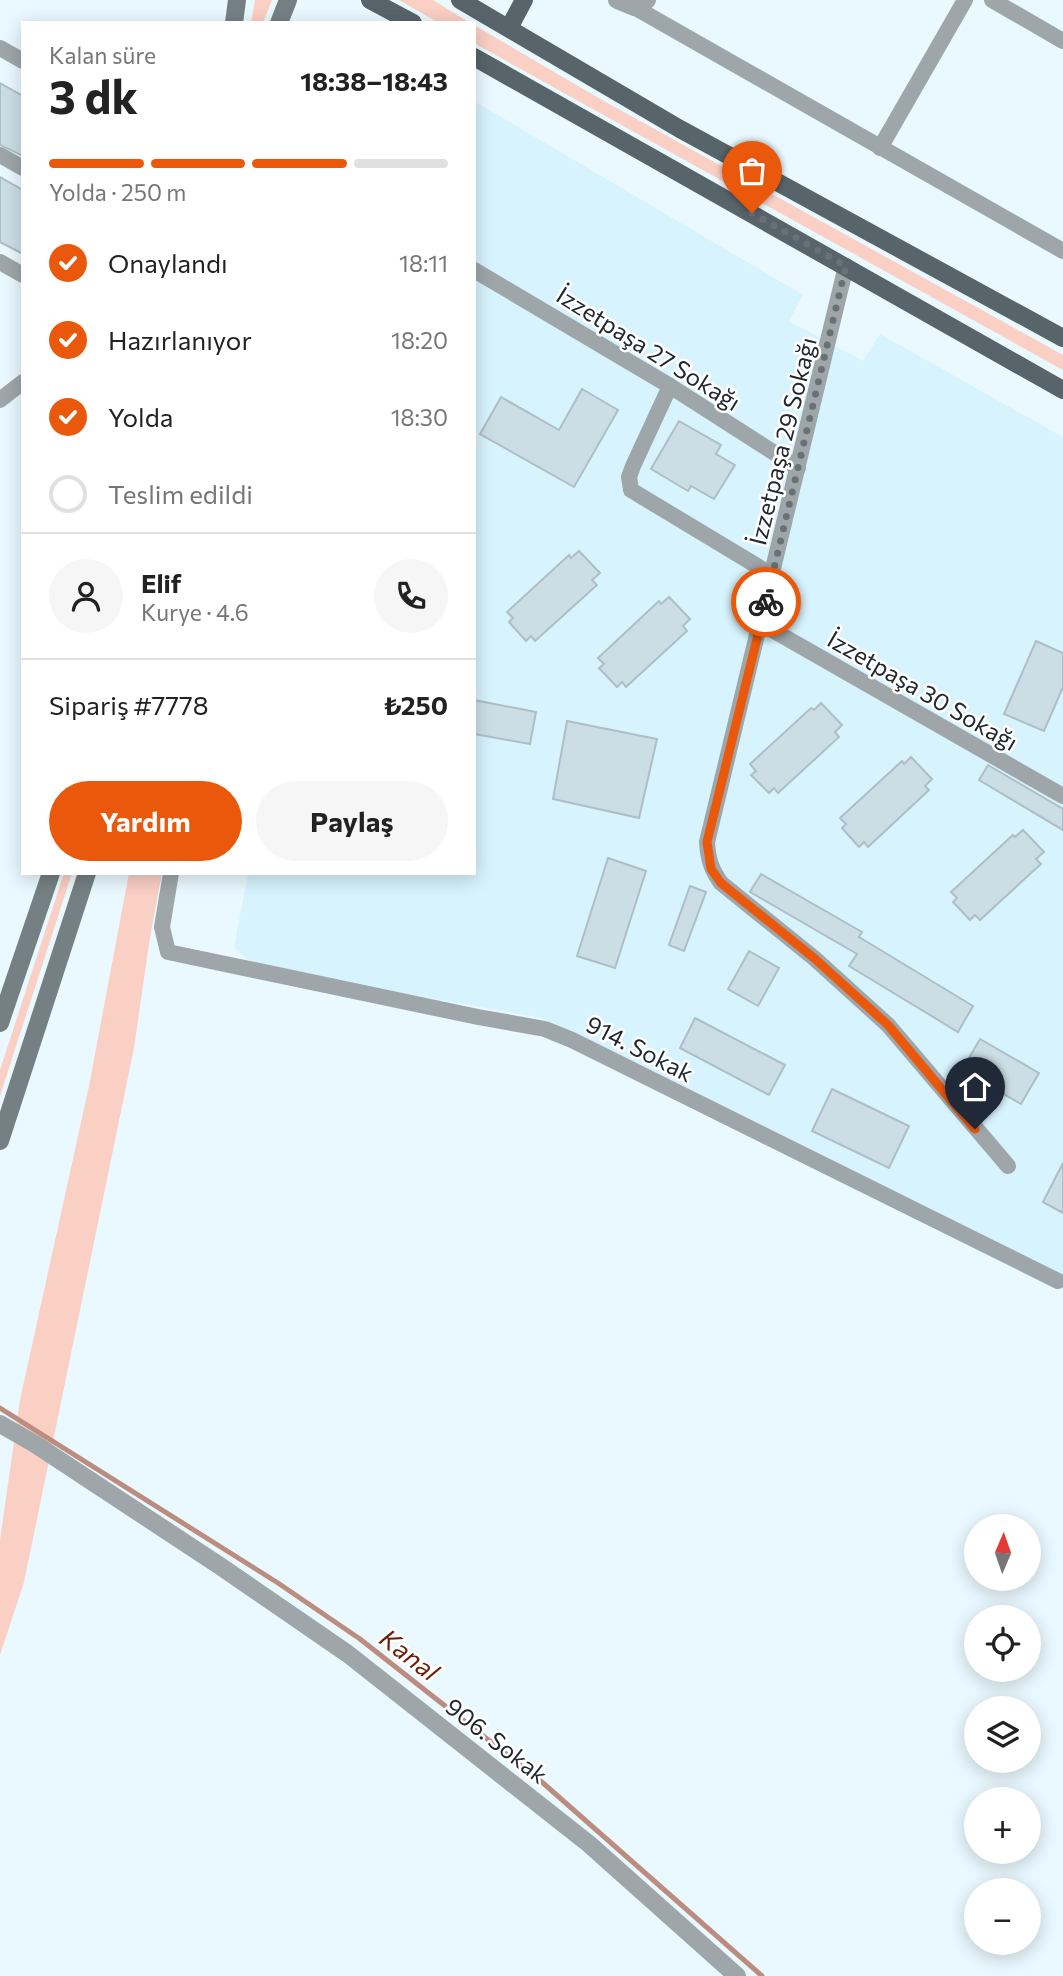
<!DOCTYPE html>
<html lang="tr">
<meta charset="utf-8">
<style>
:root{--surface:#fff;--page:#f6f6f6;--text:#222;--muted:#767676;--line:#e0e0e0;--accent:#ea580c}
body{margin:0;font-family:Commissioner,sans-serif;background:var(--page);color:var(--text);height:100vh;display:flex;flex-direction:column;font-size:26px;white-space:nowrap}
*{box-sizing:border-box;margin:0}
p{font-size:23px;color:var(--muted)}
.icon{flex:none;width:38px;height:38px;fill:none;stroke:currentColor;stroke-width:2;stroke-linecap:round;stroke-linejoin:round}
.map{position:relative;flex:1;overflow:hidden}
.side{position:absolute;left:21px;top:21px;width:455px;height:854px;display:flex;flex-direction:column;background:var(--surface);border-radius:0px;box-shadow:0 4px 18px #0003}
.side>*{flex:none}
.needle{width:46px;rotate:2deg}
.controls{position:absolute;left:964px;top:1514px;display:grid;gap:14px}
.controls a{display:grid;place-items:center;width:77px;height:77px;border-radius:50%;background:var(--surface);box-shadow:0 4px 18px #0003;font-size:35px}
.pin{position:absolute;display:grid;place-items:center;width:60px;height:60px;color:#fff;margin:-72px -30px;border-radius:50% 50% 50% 0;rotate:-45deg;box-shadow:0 0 7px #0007}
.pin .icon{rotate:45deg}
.courier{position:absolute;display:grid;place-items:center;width:70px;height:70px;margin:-35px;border:5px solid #ea580c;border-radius:50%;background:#fff;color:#222;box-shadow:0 2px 9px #0007}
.headline em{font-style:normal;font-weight:700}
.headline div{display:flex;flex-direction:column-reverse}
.headline{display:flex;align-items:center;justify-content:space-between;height:119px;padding:0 28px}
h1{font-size:46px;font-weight:700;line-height:52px}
.bar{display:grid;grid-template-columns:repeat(4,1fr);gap:10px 7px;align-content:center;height:84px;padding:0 28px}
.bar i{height:9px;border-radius:5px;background:var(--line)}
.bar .on{background:var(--accent)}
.bar p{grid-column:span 4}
.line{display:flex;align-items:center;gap:18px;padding:0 28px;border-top:2px solid var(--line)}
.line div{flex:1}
.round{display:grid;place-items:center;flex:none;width:74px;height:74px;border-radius:37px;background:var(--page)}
ol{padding:0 28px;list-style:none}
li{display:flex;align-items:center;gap:21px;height:77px}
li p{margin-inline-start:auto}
li .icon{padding:7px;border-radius:50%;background:var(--accent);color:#fff;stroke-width:4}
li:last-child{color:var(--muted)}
li i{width:38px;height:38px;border:4px solid var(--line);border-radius:50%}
.primary-button{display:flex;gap:14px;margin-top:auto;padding:14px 28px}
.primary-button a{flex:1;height:80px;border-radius:42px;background:var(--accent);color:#fff;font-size:28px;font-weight:700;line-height:80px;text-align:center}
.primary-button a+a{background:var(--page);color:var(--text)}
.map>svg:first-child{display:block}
.built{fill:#d7f3fd}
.green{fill:#facfc4}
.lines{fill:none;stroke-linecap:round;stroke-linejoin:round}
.stream{stroke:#bc8c7f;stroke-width:5}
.building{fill:#ccdee5;stroke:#adbfc5;stroke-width:2}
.minor{stroke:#9ea6a9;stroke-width:16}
.tertiary{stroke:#9ea6a9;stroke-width:18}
.secondary{stroke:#748084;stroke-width:18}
.primary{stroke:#576469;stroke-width:18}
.done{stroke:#687276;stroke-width:7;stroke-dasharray:0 12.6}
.route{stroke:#ea580c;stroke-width:9}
.labels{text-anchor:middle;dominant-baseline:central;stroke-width:5;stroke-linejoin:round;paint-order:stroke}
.street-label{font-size:24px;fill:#22292c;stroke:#fff}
.water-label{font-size:26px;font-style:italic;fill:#6f1e05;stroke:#fff}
</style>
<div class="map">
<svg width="1063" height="1976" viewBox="0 0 1063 1976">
<rect width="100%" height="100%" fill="#eaf9ff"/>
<path class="built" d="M 474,101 L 803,295 L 789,321 L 863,361 L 880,334 L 1063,437 L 1063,1275 L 542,1018 L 266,969 L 247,959 L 234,947 L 248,873 L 474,873 Z"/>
<g class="green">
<path d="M 255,0 L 272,0 L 263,23 L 251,23 Z"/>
<path d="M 399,0 L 433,0 L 470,23 L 439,23 Z"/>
<path d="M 474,25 L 602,100 L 1063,355 L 1063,370 L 474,43 Z"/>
<path d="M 64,873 L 72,873 L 0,1096 L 0,1070 Z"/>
<path d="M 129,873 L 162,873 L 150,937 L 134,1048 L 24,1582 L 0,1655 L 0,1540 L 20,1400 L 89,1086 Z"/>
</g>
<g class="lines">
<path class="stream" d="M 0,1408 L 278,1583 L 360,1639 L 543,1783 L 762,1976"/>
</g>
<g class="building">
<path d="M 0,83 L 23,96 L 23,156 L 0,145 Z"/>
<path d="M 0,177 L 23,190 L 23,254 L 0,242 Z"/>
<path d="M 582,389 L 618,410 L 574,487 L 480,434 L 501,397 L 559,430 Z"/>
<path d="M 679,421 L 721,445 L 716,454 L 735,465 L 714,499 L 691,486 L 688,491 L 651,469 Z"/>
<path d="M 579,551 L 600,573 L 592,580 L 597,585 L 535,641 L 531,636 L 526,641 L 509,622 L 513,618 L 507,612 L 569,555 L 571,558 Z"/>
<path d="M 669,597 L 690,619 L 683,626 L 687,631 L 626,687 L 622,682 L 617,687 L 599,668 L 604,664 L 598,658 L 659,601 L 661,604 Z"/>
<path d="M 1036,641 L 1063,653 L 1063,687 L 1044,731 L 1004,714 Z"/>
<path d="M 474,700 L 536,712 L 530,744 L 474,734 Z"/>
<path d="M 821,703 L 842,725 L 835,732 L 839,737 L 778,793 L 774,788 L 769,793 L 751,775 L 756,771 L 750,764 L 811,708 L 814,710 Z"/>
<path d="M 567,721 L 657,739 L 639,818 L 553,799 Z"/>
<path d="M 911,757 L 932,779 L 925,786 L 929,790 L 868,847 L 864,842 L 859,847 L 842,828 L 846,824 L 840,818 L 902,761 L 904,764 Z"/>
<path d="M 988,765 L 1063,809 L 1063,830 L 979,780 Z"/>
<path d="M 1023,830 L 1044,852 L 1036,859 L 1041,864 L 980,920 L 975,915 L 970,920 L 953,902 L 957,898 L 951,892 L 1013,835 L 1015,837 Z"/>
<path d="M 608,858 L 646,871 L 615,968 L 577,956 Z"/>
<path d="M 761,874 L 862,932 L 859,937 L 973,1006 L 958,1032 L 849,966 L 857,954 L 750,892 Z"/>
<path d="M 690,886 L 706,892 L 684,951 L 669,945 Z"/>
<path d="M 749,951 L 779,968 L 758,1006 L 728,989 Z"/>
<path d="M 695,1018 L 785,1065 L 769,1095 L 680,1048 Z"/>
<path d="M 980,1039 L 1039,1073 L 1021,1104 L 962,1070 Z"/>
<path d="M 832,1089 L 909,1126 L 889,1168 L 812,1131 Z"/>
<path d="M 1063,1163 L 1063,1213 L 1043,1202 Z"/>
</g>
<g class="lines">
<g class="minor">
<path d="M 992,0 L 1063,41"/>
<path d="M 634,7 L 1063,251"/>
<path d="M 0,48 L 23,61"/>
<path d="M 880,148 L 965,0"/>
<path d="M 0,155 L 23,168"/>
<path d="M 0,262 L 23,275"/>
<path d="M 846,266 L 707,842 C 708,859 711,869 721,883 L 814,958 L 888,1025 L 1008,1166"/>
<path d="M 474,270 L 670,386 L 798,468"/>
<path d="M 670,386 L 633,466 L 629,477 L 631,490 L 772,575"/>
<path d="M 0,400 L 23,382"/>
<path d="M 760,623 L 1063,796"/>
<path d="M 171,873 L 162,927 L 168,952 L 478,1017 L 545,1029 L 572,1040 L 1058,1281"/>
</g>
<g class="tertiary">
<path d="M 617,0 L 634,7 L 647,0"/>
<path d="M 0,1424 L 35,1444 L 220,1566 L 348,1654 L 589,1844 L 737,1976"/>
</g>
<g class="secondary">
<path d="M 234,23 L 237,0"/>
<path d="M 279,23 L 288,0"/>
<path d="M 0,1023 L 51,873"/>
<path d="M 0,1141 L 87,873"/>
</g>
<g class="primary">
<path d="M 370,0 L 413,23"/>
<path d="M 460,0 L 680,129 L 1063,338"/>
<path d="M 509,28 L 524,0"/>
<path d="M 474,57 L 1063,390"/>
</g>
</g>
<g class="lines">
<path class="done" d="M 752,213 L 846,266 L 766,602"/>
<path class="route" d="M 766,602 L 707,842 L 711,869 L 721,883 L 814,958 L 888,1025 L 975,1129"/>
</g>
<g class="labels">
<g class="street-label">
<text transform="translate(649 348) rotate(32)">İzzetpaşa 27 Sokağı</text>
<text transform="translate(782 441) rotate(-76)">İzzetpaşa 29 Sokağı</text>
<text transform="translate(923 690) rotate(30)">İzzetpaşa 30 Sokağı</text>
<text transform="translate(640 1048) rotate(27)">914. Sokak</text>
<text transform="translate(497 1740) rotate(38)">906. Sokak</text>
</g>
<g class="water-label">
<text transform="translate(410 1654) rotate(38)">Kanal</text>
</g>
</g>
</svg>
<div class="controls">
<a><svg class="needle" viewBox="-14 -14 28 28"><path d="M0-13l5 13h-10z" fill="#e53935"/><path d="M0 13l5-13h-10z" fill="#767676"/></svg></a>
<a><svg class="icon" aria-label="locate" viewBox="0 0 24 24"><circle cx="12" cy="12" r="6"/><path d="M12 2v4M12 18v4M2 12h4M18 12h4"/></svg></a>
<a><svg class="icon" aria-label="layers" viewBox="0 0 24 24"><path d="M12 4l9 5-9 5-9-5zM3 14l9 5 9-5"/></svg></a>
<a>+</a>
<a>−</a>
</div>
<div class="pin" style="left:752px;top:213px;background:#ea580c"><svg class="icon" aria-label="bag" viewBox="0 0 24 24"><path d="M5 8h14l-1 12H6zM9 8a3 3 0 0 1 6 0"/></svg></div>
<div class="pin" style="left:975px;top:1129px;background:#1f2937"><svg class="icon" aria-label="home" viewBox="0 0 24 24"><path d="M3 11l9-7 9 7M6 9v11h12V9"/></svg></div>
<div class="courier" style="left:766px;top:602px"><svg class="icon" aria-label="bike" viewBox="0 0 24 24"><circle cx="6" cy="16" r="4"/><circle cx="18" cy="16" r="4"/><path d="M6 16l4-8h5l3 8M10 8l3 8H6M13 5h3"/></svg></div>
<section class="side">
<div class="headline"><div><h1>3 dk</h1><p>Kalan süre</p></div><em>18:38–18:43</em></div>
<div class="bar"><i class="on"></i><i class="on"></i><i class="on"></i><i></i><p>Yolda · 250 m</p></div>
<ol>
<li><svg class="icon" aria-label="check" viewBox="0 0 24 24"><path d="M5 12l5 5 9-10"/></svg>Onaylandı<p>18:11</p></li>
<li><svg class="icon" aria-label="check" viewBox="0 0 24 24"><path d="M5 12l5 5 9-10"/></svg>Hazırlanıyor<p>18:20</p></li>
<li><svg class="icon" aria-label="check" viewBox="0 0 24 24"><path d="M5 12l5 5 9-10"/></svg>Yolda<p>18:30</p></li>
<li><i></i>Teslim edildi</li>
</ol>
<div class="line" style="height:126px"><a class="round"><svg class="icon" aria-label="person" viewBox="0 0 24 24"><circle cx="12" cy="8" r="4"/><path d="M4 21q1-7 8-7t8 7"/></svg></a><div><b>Elif</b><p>Kurye · 4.6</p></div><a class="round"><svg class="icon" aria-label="phone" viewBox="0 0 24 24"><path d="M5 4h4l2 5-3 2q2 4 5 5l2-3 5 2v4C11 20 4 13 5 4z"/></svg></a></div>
<div class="line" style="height:91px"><div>Sipariş #7778</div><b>₺250</b></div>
<div class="primary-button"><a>Yardım</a><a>Paylaş</a></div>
</section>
</div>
